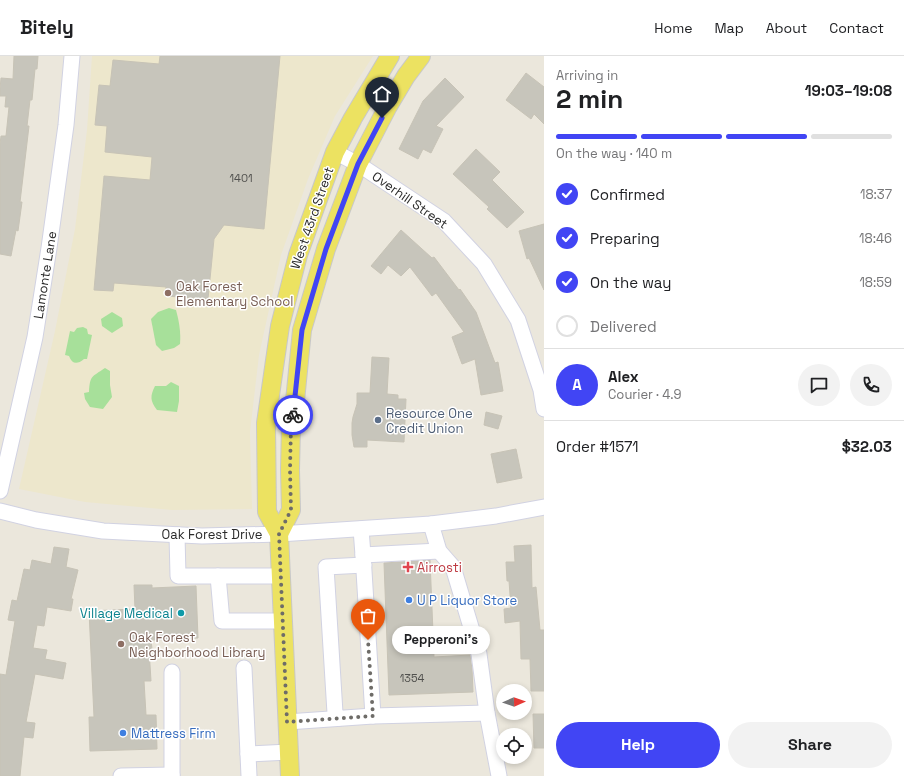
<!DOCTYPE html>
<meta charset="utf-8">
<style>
:root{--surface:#fff;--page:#f2f2f2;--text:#202124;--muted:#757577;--line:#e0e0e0;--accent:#4145f4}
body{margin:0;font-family:"Space Grotesk",sans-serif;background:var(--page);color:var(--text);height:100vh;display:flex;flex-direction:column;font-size:15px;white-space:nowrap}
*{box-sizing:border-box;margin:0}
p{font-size:13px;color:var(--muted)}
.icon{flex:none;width:22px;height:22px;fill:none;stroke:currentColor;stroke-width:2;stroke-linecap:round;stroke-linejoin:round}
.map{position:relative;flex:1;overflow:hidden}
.drawer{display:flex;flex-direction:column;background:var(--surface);width:360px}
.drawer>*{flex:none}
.needle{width:26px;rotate:88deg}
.fabs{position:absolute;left:496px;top:628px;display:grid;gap:8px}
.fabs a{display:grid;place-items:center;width:36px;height:36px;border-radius:50%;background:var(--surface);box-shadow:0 2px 6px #0003;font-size:20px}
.pin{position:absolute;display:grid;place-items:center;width:34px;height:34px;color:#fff;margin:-41px -17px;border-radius:50% 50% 50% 0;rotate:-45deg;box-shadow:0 0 4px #0007}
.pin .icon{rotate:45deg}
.courier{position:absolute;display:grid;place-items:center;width:40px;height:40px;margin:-20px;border:3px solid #4145f4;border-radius:50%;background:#fff;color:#222;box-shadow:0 1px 5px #0007}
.bubble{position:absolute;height:28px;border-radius:14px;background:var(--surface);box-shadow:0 2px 6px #0003;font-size:13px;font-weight:700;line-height:28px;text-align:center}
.headline em{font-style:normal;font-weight:700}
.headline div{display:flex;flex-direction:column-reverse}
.headline{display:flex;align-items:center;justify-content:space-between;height:68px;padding:0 12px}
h1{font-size:26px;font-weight:700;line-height:30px}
.bar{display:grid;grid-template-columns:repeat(4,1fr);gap:6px 4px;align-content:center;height:48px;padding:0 12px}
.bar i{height:5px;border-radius:3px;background:var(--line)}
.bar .on{background:var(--accent)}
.bar p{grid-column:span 4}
.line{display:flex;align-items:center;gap:10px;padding:0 12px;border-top:1px solid var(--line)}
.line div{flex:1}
.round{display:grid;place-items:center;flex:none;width:42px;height:42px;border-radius:21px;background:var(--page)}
ol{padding:0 12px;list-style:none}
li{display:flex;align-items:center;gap:12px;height:44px}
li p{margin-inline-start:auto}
li .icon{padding:4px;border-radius:50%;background:var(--accent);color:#fff;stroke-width:4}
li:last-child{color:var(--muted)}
li i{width:22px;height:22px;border:2px solid var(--line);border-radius:50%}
.action{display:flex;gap:8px;margin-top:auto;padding:8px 12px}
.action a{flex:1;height:46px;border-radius:24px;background:var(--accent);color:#fff;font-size:16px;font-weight:700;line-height:46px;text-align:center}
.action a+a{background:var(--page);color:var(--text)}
header{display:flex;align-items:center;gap:24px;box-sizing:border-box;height:56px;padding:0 20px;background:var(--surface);border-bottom:1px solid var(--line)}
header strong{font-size:19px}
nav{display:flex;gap:22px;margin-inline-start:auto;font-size:14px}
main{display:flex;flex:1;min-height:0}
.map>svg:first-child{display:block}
.education{fill:#ede7cc}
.green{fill:#a7e09a}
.building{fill:#c7c5bb;stroke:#c7c3b6}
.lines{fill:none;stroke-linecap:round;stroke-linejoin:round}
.minor-casing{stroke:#d1d2e2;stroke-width:17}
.major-casing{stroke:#c8c8c8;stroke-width:20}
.minor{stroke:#fff;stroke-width:15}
.major{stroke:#ece261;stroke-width:18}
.done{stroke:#6e6c68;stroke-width:4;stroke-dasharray:0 7.2}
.route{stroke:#4145f4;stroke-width:5}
.education-dot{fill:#8d6e63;stroke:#fff;stroke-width:1.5}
.service-dot{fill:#5c6f8a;stroke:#fff;stroke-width:1.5}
.health-dot{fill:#e0444e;stroke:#fff;stroke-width:1.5}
.shop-dot{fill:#3f7fe0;stroke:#fff;stroke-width:1.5}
.culture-dot{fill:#0f9aa8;stroke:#fff;stroke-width:1.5}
.labels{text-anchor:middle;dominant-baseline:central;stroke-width:3;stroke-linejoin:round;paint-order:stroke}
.number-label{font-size:11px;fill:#51514e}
.street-label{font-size:13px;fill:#2a2a2a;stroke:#fff}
.education-label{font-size:13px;fill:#785e54;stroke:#fff;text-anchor:start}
.service-label{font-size:13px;fill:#4e5e75;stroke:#fff;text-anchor:start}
.health-label{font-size:13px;fill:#be3a42;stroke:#fff;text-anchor:start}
.shop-label{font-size:13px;fill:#366cbe;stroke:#fff;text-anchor:start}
.culture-label{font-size:13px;fill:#0d838f;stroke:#fff;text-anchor:end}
</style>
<header>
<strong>Bitely</strong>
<nav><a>Home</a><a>Map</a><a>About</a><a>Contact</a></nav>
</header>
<main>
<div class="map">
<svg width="544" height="720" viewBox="0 0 544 720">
<rect width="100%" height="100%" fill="#ebe7dc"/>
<path class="education" d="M 92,0 L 373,0 L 335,60 L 308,123 L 281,199 L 259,299 L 250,376 L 252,453 L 172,454 L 85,446 L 19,433 L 55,275 L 75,173 L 87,74 Z"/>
<g class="green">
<path d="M 169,252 L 176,254 C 179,265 181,276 180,288 L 174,292 L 162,295 L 156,289 L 151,263 L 158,256 Z"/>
<path d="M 112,256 L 122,262 L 123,270 L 112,277 L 102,270 L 101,263 Z"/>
<path d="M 83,271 L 87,273 L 88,278 L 92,279 L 87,303 L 84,303 C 77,309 72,308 69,300 L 65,299 L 70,275 L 74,276 L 77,272 Z"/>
<path d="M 105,312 L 110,315 L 110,329 L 112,341 L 103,353 L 90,351 L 85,343 L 84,337 L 89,336 C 90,319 92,321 105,312 Z"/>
<path d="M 171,326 L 179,330 L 179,345 L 177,356 L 157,354 C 150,345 150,340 155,330 L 166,330 Z"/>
</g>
<g class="building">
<path d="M 14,0 L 38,0 L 37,13 L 35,13 L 32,44 L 30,44 L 27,70 L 29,70 L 20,146 L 22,146 L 18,175 L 16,174 L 11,200 L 0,198 L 0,88 L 1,80 L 6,80 L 9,51 L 5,51 L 6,40 L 0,40 L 0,33 L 1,22 L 13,23 Z"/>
<path d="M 160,0 L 280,0 L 264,173 L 224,169 L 214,183 L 208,243 L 166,240 L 166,231 L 114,227 L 113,235 L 94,234 L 104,120 L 150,124 L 152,101 L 105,96 L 107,70 L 95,69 L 99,29 L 110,30 L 113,4 L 159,8 Z"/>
<path d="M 526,17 L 544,31 L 544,68 L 534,58 L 531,63 L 506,44 Z"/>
<path d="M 445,22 L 464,41 L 436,70 L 443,73 L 431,97 L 423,93 L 418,103 L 399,93 L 423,45 Z"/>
<path d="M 476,93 L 500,116 L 492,124 L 524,156 L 507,172 L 487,153 L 489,151 L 453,118 Z"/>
<path d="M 544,168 L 544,234 L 529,202 L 527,203 L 519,175 Z"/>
<path d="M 401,174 L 432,202 L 434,201 L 459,234 L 460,233 L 476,256 L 495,307 L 498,306 L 503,335 L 481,339 L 475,303 L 462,308 L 452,281 L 464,276 L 436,237 L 432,240 L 410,211 L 401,220 L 388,209 L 381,218 L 371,210 Z"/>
<path d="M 372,301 L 389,302 L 387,338 L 398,339 L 398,343 L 406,343 L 404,386 L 367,384 L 367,391 L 354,391 L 352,379 L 352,367 L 353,361 L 357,348 L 357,337 L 370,337 Z"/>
<path d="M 486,356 L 502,360 L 498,373 L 484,369 Z"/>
<path d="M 516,393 L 522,422 L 497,427 L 491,398 Z"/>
<path d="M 531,489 L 532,532 L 536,531 L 540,574 L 544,574 L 544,635 L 531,635 L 530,603 L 521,603 L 520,565 L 505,567 L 504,553 L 511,552 L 509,525 L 507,525 L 506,506 L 515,506 L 514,490 Z"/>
<path d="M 54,491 L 69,493 L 66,511 L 78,514 L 71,543 L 73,543 L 71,555 L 47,551 L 44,570 L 37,569 L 33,592 L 47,594 L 45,603 L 66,607 L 63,623 L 35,618 L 26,666 L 35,667 L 33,682 L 24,681 L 20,720 L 0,720 L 0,618 L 6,619 L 15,565 L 8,564 L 12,544 L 17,545 L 24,513 L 30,514 L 32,504 L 51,508 Z"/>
<path d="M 430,504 L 434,601 L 470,599 L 472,613 L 473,636 L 389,639 L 384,507 Z"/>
<path d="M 134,529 L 152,529 L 152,532 L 196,530 L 198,582 L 151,584 L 152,593 L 149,593 L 151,625 L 144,625 L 146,659 L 156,659 L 157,693 L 90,695 L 89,661 L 94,661 L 89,555 L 135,553 Z"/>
<path d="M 533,658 L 544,658 L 544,692 L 534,692 Z"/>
</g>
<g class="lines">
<defs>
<g id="minor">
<path d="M 335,96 L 358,108 L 444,165 L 484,208 L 518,264 L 541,334 L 544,353"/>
<path d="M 0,435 L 35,281 L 49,192 L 66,69 L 72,0"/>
<path d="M 0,455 L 36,464 L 103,475 L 202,480 L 279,478 L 431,468 L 496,460 L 544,451"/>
<path d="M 431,468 L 439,495 L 453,511 L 479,598 L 487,657 L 499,720"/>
<path d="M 361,473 L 363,499"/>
<path d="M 177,479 L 178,520 L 280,520"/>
<path d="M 218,520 L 222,565 L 283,565"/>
<path d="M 244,612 L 249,720"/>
<path d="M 172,616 L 172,720"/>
<path d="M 373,660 L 363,499 L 439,495"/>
<path d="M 339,662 L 335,657 L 326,511 L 364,509"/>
<path d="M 287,666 L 373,660 L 487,657"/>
<path d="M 248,698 L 289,696"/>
<path d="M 121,720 L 172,719"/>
</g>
<g id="major">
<path d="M 279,478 L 291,454 L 290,414 L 291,370 L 295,345 L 302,274 L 326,193 L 358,108 L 387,52 L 406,20 L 421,0"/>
<path d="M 290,720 L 279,478 L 267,456 L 266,367 L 280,270 L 298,199 L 335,96 L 353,62 L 390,0"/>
</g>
</defs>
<use href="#minor" class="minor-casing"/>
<use href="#major" class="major-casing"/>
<use href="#minor" class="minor"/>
<use href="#major" class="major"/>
</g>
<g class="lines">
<path class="done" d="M 293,359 L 291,370 L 290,414 L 291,454 L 279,478 L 287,666 L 373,660 L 368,584"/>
<path class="route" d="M 293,359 L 302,274 L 326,193 L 358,108 L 382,62"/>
</g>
<g class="education-dot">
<circle cx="168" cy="237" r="4"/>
<circle cx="121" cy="588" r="4"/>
</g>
<circle class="service-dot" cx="378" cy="364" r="4"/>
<path class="health-dot" d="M406 505h4v4h4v4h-4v4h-4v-4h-4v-4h4z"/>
<g class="shop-dot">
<circle cx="409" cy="544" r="4"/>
<circle cx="123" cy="677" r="4"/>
</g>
<circle class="culture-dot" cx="181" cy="557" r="4"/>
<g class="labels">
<g class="number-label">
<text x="241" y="122">1401</text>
<text x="412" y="622">1354</text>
</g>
<g class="street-label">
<text transform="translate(410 144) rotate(35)">Overhill Street</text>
<text transform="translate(312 162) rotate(-71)">West 43rd Street</text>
<text transform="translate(45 219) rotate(-81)">Lamonte Lane</text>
<text x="212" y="478">Oak Forest Drive</text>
</g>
<g class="education-label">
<text x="176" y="230">Oak Forest<tspan x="176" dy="15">Elementary School</tspan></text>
<text x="129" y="581">Oak Forest<tspan x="129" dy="15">Neighborhood Library</tspan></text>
</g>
<g class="service-label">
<text x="386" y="357">Resource One<tspan x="386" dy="15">Credit Union</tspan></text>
</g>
<g class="health-label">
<text x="417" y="511">Airrosti</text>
</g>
<g class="shop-label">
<text x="417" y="544">U P Liquor Store</text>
<text x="131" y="677">Mattress Firm</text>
</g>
<g class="culture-label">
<text x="173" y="557">Village Medical</text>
</g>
</g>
</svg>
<div class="fabs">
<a><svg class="needle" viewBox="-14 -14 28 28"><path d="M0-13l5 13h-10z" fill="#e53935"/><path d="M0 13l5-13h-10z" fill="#757577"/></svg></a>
<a><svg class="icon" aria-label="locate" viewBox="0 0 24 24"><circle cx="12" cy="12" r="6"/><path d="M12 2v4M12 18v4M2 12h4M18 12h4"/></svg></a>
</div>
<div class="pin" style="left:368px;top:584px;background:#ea580c"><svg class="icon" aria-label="bag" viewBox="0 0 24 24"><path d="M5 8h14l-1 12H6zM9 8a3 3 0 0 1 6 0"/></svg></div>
<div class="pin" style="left:382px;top:62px;background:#1f2937"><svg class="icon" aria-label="home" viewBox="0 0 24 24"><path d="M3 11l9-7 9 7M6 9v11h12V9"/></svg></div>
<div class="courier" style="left:293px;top:359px"><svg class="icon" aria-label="bike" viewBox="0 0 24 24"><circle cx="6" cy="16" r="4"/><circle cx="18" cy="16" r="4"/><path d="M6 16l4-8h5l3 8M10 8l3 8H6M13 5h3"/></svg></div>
<div class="bubble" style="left:392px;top:570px;width:98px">Pepperoni's</div>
</div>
<section class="drawer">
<div class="headline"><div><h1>2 min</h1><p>Arriving in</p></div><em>19:03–19:08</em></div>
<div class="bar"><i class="on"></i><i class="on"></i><i class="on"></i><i></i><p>On the way · 140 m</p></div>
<ol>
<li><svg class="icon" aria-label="check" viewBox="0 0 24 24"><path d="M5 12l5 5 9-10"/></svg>Confirmed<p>18:37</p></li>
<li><svg class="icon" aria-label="check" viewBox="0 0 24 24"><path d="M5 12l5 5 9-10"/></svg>Preparing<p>18:46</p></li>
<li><svg class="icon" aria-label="check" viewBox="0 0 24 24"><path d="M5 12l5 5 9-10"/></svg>On the way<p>18:59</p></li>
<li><i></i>Delivered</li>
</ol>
<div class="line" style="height:72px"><b class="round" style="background:var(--accent);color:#fff">A</b><div><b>Alex</b><p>Courier · 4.9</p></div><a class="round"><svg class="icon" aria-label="chat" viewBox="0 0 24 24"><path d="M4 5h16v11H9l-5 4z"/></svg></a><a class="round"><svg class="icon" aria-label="phone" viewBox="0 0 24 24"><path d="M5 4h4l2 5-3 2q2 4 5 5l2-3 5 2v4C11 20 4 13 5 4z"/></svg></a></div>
<div class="line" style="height:52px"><div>Order #1571</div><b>$32.03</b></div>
<div class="action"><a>Help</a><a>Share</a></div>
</section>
</main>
